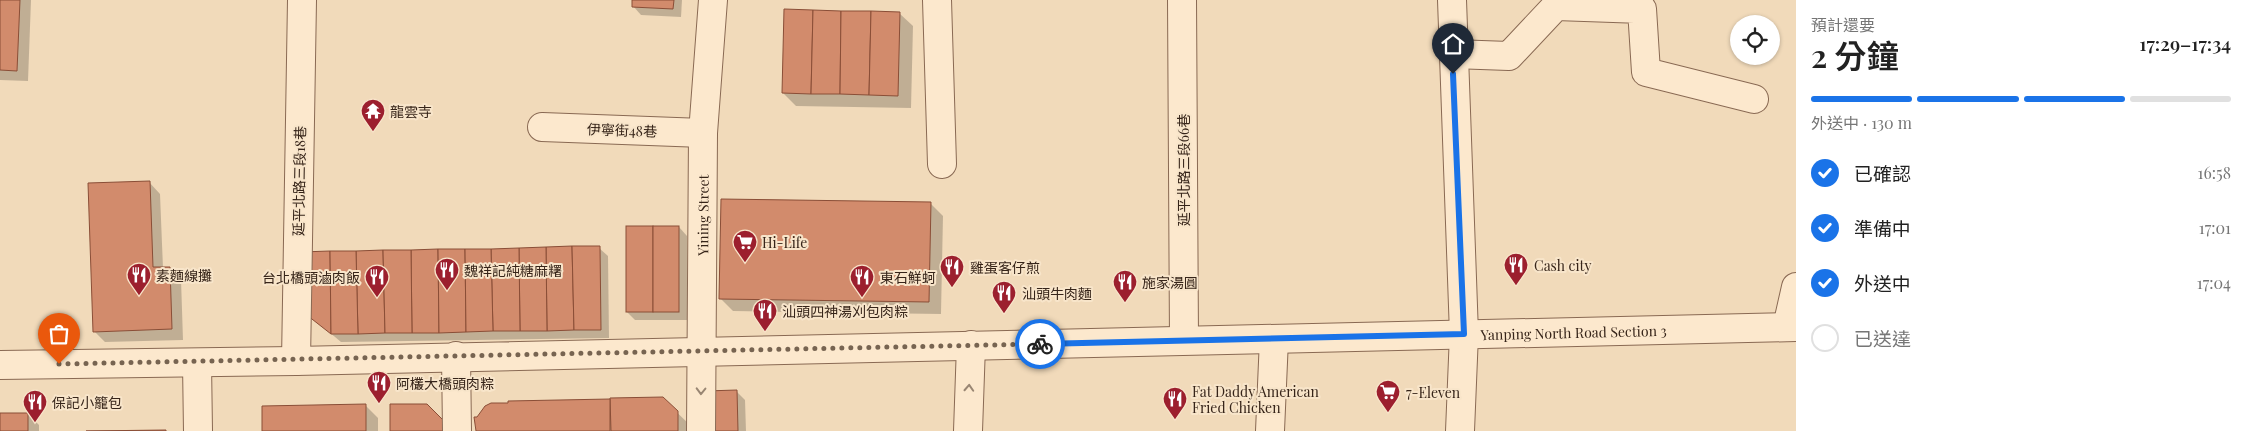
<!DOCTYPE html>
<html lang="zh-TW">
<meta charset="utf-8">
<style>
:root{--surface:#fff;--page:#f6f6f6;--text:#222;--muted:#767676;--line:#e0e0e0;--accent:#1a73e8}
body{margin:0;font-family:"Playfair Display","Noto Sans TC",serif;background:var(--page);color:var(--text);height:100vh;display:flex;flex-direction:column;font-size:19px;white-space:nowrap}
*{box-sizing:border-box;margin:0}
p{font-size:16px;color:var(--muted)}
.icon{flex:none;width:28px;height:28px;fill:none;stroke:currentColor;stroke-width:2;stroke-linecap:round;stroke-linejoin:round}
.map{position:relative;flex:1;overflow:hidden}
.side{display:flex;flex-direction:column;background:var(--surface);width:450px}
.side>*{flex:none}
.controls{position:absolute;left:1730px;top:15px;display:grid;gap:10px}
.controls a{display:grid;place-items:center;width:50px;height:50px;border-radius:50%;background:var(--surface);box-shadow:0 1px 4px #0004;font-size:25px}
.pin{position:absolute;display:grid;place-items:center;width:42px;height:42px;color:#fff;margin:-51px -21px;border-radius:50% 50% 50% 0;rotate:-45deg;box-shadow:0 0 5px #0007}
.pin .icon{rotate:45deg}
.courier{position:absolute;display:grid;place-items:center;width:50px;height:50px;margin:-25px;border:4px solid #1a73e8;border-radius:50%;background:#fff;color:#222;box-shadow:0 1px 6px #0007}
.headline em{font-style:normal;font-weight:600}
.headline div{display:flex;flex-direction:column-reverse}
.headline{display:flex;align-items:center;justify-content:space-between;height:85px;padding:0 15px}
h1{font-size:32px;font-weight:600;line-height:38px}
.bar{display:grid;grid-template-columns:repeat(4,1fr);gap:8px 5px;align-content:center;height:60px;padding:0 15px}
.bar i{height:6px;border-radius:4px;background:var(--line)}
.bar .selected{background:var(--accent)}
.bar p{grid-column:span 4}
ol{padding:0 15px;list-style:none}
li{display:flex;align-items:center;gap:15px;height:55px}
li p{margin-inline-start:auto}
li .icon{padding:5px;border-radius:50%;background:var(--accent);color:#fff;stroke-width:4}
li:last-child{color:var(--muted)}
li i{width:28px;height:28px;border:2px solid var(--line);border-radius:50%}
main{display:flex;flex:1;min-height:0}
.map>svg:first-child{display:block}
.shadow{fill:#0003}
.building{fill:#d28b6c;stroke:#8a4e37}
.lines{fill:none;stroke-linecap:round;stroke-linejoin:round}
.minor-casing{stroke:#896953;stroke-width:30}
.minor{stroke:#fce8cd;stroke-width:28}
.oneway{stroke:#998673}
.done{stroke:#776451;stroke-width:5;stroke-dasharray:0 9}
.route{stroke:#1a73e8;stroke-width:6}
.labels{text-anchor:middle;dominant-baseline:central;stroke-width:4;stroke-linejoin:round;paint-order:stroke}
.poi-label{font-size:14px;fill:#362419;stroke:#f8e5ca;text-anchor:start}
.street-label{font-size:14px;fill:#362419;stroke:#f8e5ca}
</style>
<main>
<div class="map">
<svg width="1796" height="431" viewBox="0 0 1796 431">
<rect width="100%" height="100%" fill="#f1daba"/>
<g class="shadow">
<path d="M 0,0 L 31,0 L 28,81 L 0,80 Z"/>
<path d="M 633,0 L 682,0 L 681,17 L 641,15 L 633,6 Z"/>
<path d="M 899,13 L 913,26 L 911,108 L 796,106 L 783,93 Z"/>
<path d="M 149,182 L 160,194 L 163,268 L 170,268 L 181,279 L 183,340 L 105,342 L 94,331 Z"/>
<path d="M 930,203 L 943,216 L 941,314 L 733,311 L 721,299 Z"/>
<path d="M 679,227 L 687,236 L 687,320 L 635,320 L 627,312 Z"/>
<path d="M 599,248 L 608,256 L 609,338 L 341,342 L 304,311 Z"/>
<path d="M 737,392 L 745,400 L 746,431 L 708,431 Z"/>
<path d="M 662,398 L 691,426 L 691,431 L 476,431 L 509,404 L 509,402 Z"/>
<path d="M 366,406 L 378,418 L 378,431 L 264,431 Z"/>
<path d="M 0,414 L 28,414 L 39,425 L 39,431 L 0,431 Z"/>
</g>
<g class="building">
<path d="M 0,0 L 20,0 L 17,71 L 0,70 Z"/>
<path d="M 632,0 L 674,0 L 673,9 L 632,7 Z"/>
<path d="M 784,9 L 813,10 L 811,94 L 782,93 Z"/>
<path d="M 813,10 L 841,11 L 840,94 L 811,94 Z"/>
<path d="M 841,11 L 871,11 L 869,95 L 840,94 Z"/>
<path d="M 871,11 L 900,12 L 898,96 L 869,95 Z"/>
<path d="M 150,181 L 153,267 L 170,267 L 172,329 L 93,332 L 88,183 Z"/>
<path d="M 721,199 L 931,202 L 929,302 L 719,299 Z"/>
<rect x="626" y="226" width="27" height="86"/>
<rect x="653" y="226" width="26" height="86"/>
<path d="M 572,246 L 574,330 L 547,331 L 546,247 Z"/>
<path d="M 572,246 L 600,246 L 601,330 L 574,330 Z"/>
<path d="M 546,247 L 547,331 L 520,331 L 519,248 Z"/>
<path d="M 519,248 L 520,331 L 493,331 L 491,249 Z"/>
<path d="M 438,249 L 439,333 L 412,333 L 411,250 Z"/>
<path d="M 438,249 L 465,249 L 466,332 L 439,333 Z"/>
<path d="M 465,249 L 491,249 L 493,331 L 466,332 Z"/>
<path d="M 383,250 L 385,333 L 358,334 L 356,251 Z"/>
<path d="M 383,250 L 411,250 L 412,333 L 385,333 Z"/>
<path d="M 330,251 L 331,334 L 303,312 L 301,252 Z"/>
<path d="M 330,251 L 356,251 L 358,334 L 331,334 Z"/>
<path d="M 737,390 L 738,431 L 706,431 L 705,391 Z"/>
<path d="M 663,397 L 678,411 L 678,431 L 611,431 L 610,398 Z"/>
<path d="M 610,399 L 610,431 L 476,431 L 474,417 L 477,417 L 485,406 L 491,403 L 508,403 L 508,401 Z"/>
<path d="M 366,404 L 366,431 L 262,431 L 262,406 Z"/>
<path d="M 390,404 L 427,404 L 444,421 L 444,431 L 390,431 Z"/>
<rect x="0" y="413" width="28" height="18"/>
<path d="M 166,430 L 166,431 L 86,431 Z"/>
</g>
<g class="lines">
<defs>
<g id="minor">
<path d="M 937,0 L 942,164"/>
<path d="M 1182,0 L 1184,340"/>
<path d="M 1452,0 L 1464,334 L 1460,431"/>
<path d="M 1453,54 L 1509,56 L 1556,6 L 1642,9 L 1646,72 L 1754,99"/>
<path d="M 542,127 L 703,133"/>
<path d="M 1787,327 L 1796,287"/>
<path d="M 456,356 L 457,431"/>
<path d="M 296,361 L 302,0"/>
<path d="M 197,363 L 198,431"/>
<path id="s1" d="M 0,365 L 296,361 L 1796,327"/>
<path id="s2" d="M 701,431 L 703,133 L 713,0"/>
<path d="M 968,431 L 971,345"/>
<path d="M 1270,431 L 1274,339"/>
</g>
</defs>
<use href="#minor" class="minor-casing"/>
<use href="#minor" class="minor"/>
</g>
<defs><path id="oneway-chevron" d="M-2-3.5L2.5 0L-2 3.5" fill="none" stroke-width="1.6" stroke-linecap="round" stroke-linejoin="round" transform="scale(1.25)"/></defs>
<g class="oneway">
<use href="#oneway-chevron" transform="translate(969 388) rotate(-87)"/>
<use href="#oneway-chevron" transform="translate(701 391) rotate(91)"/>
</g>
<g class="lines">
<path class="done" d="M 59,364 L 1040,344"/>
<path class="route" d="M 1040,344 L 1464,334 L 1453,74"/>
</g>
<defs>
<symbol id="temple-pin" viewBox="-11 -11 22 30"><path d="M0 17L-7.5 6A9.5 9.5 0 1 1 7.5 6Z" fill="#9c1f2e" stroke="#f8e5ca"/><path d="M0-6L5-2H3V0L6.5 2.5H4V6H1.5V3h-3V6H-4V2.5H-6.5L-3 0V-2H-5Z" fill="#fff"/></symbol>
<symbol id="supermarket-pin" viewBox="-11 -11 22 30"><path d="M0 17L-7.5 6A9.5 9.5 0 1 1 7.5 6Z" fill="#9c1f2e" stroke="#f8e5ca"/><path d="M-6-5.5h2.5l.6 2H6L4.5 2H-2.5L-4.4-4H-6ZM-1.5 3.2a1.3 1.3 0 1 0 .1 0ZM3 3.2a1.3 1.3 0 1 0 .1 0Z" fill="#fff"/></symbol>
<symbol id="restaurant-pin" viewBox="-11 -11 22 30"><path d="M0 17L-7.5 6A9.5 9.5 0 1 1 7.5 6Z" fill="#9c1f2e" stroke="#f8e5ca"/><path d="M-5-6h1v4h1v-4h1v4h1v-4h1v5L-1.5 .5V6h-2V.5L-5-1ZM5-6V6H3V1.5H1.5Q1.5-4 5-6Z" fill="#fff"/></symbol>
</defs>
<g fill-rule="evenodd">
<use href="#temple-pin" x="359" y="97" width="28" height="38"/>
<use href="#supermarket-pin" x="731" y="228" width="28" height="38"/>
<use href="#restaurant-pin" x="1502" y="251" width="28" height="38"/>
<use href="#restaurant-pin" x="938" y="253" width="28" height="38"/>
<use href="#restaurant-pin" x="433" y="256" width="28" height="38"/>
<use href="#restaurant-pin" x="125" y="261" width="28" height="38"/>
<use href="#restaurant-pin" x="363" y="263" width="28" height="38"/>
<use href="#restaurant-pin" x="848" y="263" width="28" height="38"/>
<use href="#restaurant-pin" x="1111" y="268" width="28" height="38"/>
<use href="#restaurant-pin" x="990" y="279" width="28" height="38"/>
<use href="#restaurant-pin" x="751" y="297" width="28" height="38"/>
<use href="#restaurant-pin" x="365" y="369" width="28" height="38"/>
<use href="#supermarket-pin" x="1374" y="378" width="28" height="38"/>
<use href="#restaurant-pin" x="1161" y="385" width="28" height="38"/>
<use href="#restaurant-pin" x="21" y="388" width="28" height="38"/>
</g>
<g class="labels">
<g class="poi-label">
<text x="390" y="111">龍雲寺</text>
<text x="762" y="242">Hi-Life</text>
<text x="1534" y="265">Cash city</text>
<text x="970" y="267">雞蛋客仔煎</text>
<text x="464" y="270">魏祥記純糖麻糬</text>
<text x="156" y="275">素麵線攤</text>
<text x="360" y="277" text-anchor="end">台北橋頭滷肉飯</text>
<text x="880" y="277">東石鮮蚵</text>
<text x="1142" y="282">施家湯圓</text>
<text x="1022" y="293">汕頭牛肉麵</text>
<text x="782" y="311">汕頭四神湯刈包肉粽</text>
<text x="396" y="383">阿欉大橋頭肉粽</text>
<text x="1192" y="391">Fat Daddy American<tspan x="1192" dy="16">Fried Chicken</tspan></text>
<text x="1406" y="392">7-Eleven</text>
<text x="52" y="402">保記小籠包</text>
</g>
<g class="street-label">
<text transform="translate(622 130) rotate(2)">伊寧街48巷</text>
<text transform="translate(1183 170) rotate(-90)">延平北路三段66巷</text>
<text transform="translate(299 181) rotate(-89)">延平北路三段18巷</text>
<text stroke="none"><textPath href="#s2" startOffset="216">Yining Street</textPath></text>
<text stroke="none"><textPath href="#s1" startOffset="1574">Yanping North Road Section 3</textPath></text>
</g>
</g>
</svg>
<div class="controls">
<a><svg class="icon" aria-label="locate" viewBox="0 0 24 24"><circle cx="12" cy="12" r="6"/><path d="M12 2v4M12 18v4M2 12h4M18 12h4"/></svg></a>
</div>
<div class="pin" style="left:59px;top:364px;background:#ea580c"><svg class="icon" aria-label="bag" viewBox="0 0 24 24"><path d="M5 8h14l-1 12H6zM9 8a3 3 0 0 1 6 0"/></svg></div>
<div class="pin" style="left:1453px;top:74px;background:#1f2937"><svg class="icon" aria-label="home" viewBox="0 0 24 24"><path d="M3 11l9-7 9 7M6 9v11h12V9"/></svg></div>
<div class="courier" style="left:1040px;top:344px"><svg class="icon" aria-label="bike" viewBox="0 0 24 24"><circle cx="6" cy="16" r="4"/><circle cx="18" cy="16" r="4"/><path d="M6 16l4-8h5l3 8M10 8l3 8H6M13 5h3"/></svg></div>
</div>
<section class="side">
<div class="headline"><div><h1>2 分鐘</h1><p>預計還要</p></div><em>17:29–17:34</em></div>
<div class="bar"><i class="selected"></i><i class="selected"></i><i class="selected"></i><i></i><p>外送中 · 130 m</p></div>
<ol>
<li><svg class="icon" aria-label="check" viewBox="0 0 24 24"><path d="M5 12l5 5 9-10"/></svg>已確認<p>16:58</p></li>
<li><svg class="icon" aria-label="check" viewBox="0 0 24 24"><path d="M5 12l5 5 9-10"/></svg>準備中<p>17:01</p></li>
<li><svg class="icon" aria-label="check" viewBox="0 0 24 24"><path d="M5 12l5 5 9-10"/></svg>外送中<p>17:04</p></li>
<li><i></i>已送達</li>
</ol>
</section>
</main>
